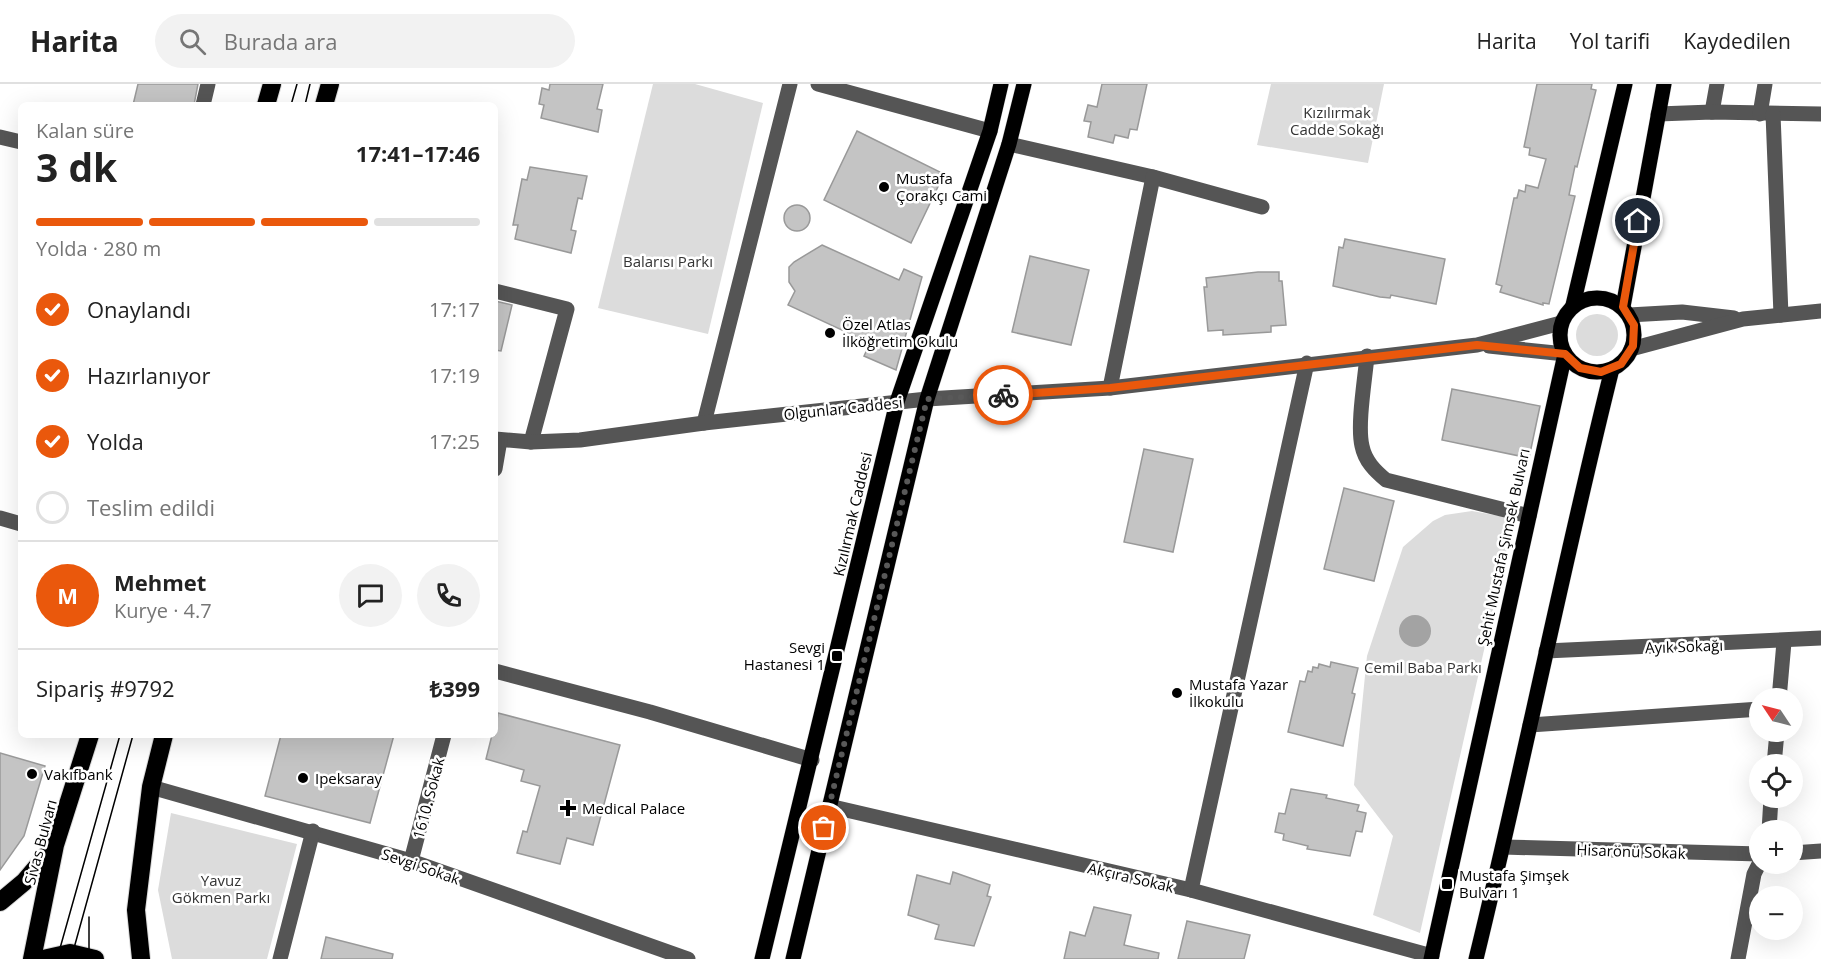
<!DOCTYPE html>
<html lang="tr">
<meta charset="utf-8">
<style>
:root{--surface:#fff;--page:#f2f2f2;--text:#222;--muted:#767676;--line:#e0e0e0;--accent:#ea580c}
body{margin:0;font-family:"Open Sans",sans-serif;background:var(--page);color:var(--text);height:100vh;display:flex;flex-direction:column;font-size:22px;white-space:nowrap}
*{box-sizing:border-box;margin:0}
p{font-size:20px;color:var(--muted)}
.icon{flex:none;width:33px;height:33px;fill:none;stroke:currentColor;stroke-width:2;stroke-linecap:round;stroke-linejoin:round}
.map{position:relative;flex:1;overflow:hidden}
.side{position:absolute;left:18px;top:18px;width:480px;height:636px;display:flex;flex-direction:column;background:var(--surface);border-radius:9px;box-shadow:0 6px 24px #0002}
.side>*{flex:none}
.needle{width:39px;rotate:305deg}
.controls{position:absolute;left:1749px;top:604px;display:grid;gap:12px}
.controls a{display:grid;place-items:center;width:54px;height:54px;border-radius:50%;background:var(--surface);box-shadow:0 6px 24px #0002;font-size:30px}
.pin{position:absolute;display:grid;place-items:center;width:51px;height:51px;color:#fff;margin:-26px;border:3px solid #fff;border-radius:50%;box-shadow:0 2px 6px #0007}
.courier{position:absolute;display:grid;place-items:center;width:60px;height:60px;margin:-30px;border:4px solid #ea580c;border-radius:50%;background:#fff;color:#222;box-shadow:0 2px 8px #0007}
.overview em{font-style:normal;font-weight:700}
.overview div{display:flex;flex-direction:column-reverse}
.overview{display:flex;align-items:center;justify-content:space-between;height:102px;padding:0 18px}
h1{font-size:39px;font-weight:700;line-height:45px}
.bar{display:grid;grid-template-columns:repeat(4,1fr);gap:9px 6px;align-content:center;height:72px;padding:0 18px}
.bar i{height:8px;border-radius:4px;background:var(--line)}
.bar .current{background:var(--accent)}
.bar p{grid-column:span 4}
.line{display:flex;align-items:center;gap:15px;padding:0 18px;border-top:2px solid var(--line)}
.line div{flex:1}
.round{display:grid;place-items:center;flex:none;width:63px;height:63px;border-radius:32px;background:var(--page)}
ol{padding:0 18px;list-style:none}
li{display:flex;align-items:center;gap:18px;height:66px}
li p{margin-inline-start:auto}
li .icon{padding:6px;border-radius:50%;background:var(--accent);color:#fff;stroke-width:4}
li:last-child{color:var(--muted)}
li i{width:33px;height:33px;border:3px solid var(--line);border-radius:50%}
header{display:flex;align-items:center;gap:36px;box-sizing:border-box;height:84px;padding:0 30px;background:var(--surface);border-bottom:2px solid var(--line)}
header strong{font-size:28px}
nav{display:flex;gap:33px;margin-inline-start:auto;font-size:21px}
.search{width:420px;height:54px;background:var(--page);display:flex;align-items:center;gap:15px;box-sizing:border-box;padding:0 21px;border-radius:33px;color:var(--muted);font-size:22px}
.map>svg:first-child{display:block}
.green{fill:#dcdcdc}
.water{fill:#a3a3a3}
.building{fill:#c4c4c4;stroke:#999;stroke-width:1.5}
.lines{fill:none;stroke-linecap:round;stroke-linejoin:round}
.major-casing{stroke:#dbdbdb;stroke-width:16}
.highway-casing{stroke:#dbdbdb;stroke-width:20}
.minor{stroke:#555;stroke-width:15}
.major{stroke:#000;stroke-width:15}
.highway{stroke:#000;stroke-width:18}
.tram{stroke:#000;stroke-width:1.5}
.done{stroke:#595959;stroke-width:6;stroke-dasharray:0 10.8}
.route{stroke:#ea580c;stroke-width:8}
.poi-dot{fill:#000;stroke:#fff;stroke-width:2}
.labels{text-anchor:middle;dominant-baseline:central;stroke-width:5;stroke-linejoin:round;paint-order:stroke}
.park-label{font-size:15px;fill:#333;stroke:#fff}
.poi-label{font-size:15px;fill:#000;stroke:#fff;text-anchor:start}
.street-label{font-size:15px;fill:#000;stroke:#fff}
</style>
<header>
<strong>Harita</strong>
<div class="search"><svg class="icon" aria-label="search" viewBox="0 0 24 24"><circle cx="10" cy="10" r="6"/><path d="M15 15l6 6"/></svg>Burada ara</div>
<nav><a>Harita</a><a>Yol tarifi</a><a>Kaydedilen</a></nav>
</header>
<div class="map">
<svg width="1821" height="875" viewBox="0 0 1821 875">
<rect width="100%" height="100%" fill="#fff"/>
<g class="green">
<path d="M 653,0 L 695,0 L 763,19 L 708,250 L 598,224 Z"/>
<path d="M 1271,0 L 1384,0 L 1368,79 L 1257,61 Z"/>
<circle cx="1597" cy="251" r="21"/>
<path d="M 1472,427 L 1500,432 L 1513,438 L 1420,849 L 1373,831 L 1393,752 L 1354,701 L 1367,572 L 1403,463 L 1433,437 L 1445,431 Z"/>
<path d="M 171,729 L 297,760 L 267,875 L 172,875 L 158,806 Z"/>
</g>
<circle class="water" cx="1415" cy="547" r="16"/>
<g class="building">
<path d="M 138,0 L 198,0 L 194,21 L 133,21 Z"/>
<path d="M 550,0 L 603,0 L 597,25 L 602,26 L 598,48 L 541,34 L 544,21 L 539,20 L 542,4 L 549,6 Z"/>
<path d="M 1102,0 L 1147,0 L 1137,46 L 1130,45 L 1128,54 L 1115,51 L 1113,59 L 1088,53 L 1091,38 L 1084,37 L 1088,21 L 1097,23 Z"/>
<path d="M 1537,0 L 1592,0 L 1591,5 L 1596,6 L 1577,83 L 1575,82 L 1569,111 L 1575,112 L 1549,220 L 1543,219 L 1543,221 L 1500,208 L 1502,202 L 1496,200 L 1514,114 L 1517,114 L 1519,106 L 1525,108 L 1526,101 L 1538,104 L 1546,75 L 1529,71 L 1530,64 L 1524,63 Z"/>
<path d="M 857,47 L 944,90 L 911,159 L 824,116 Z"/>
<path d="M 530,83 L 587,92 L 582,115 L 578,114 L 571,146 L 576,147 L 571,169 L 515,155 L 518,141 L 513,141 L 522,95 L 527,96 Z"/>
<circle cx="797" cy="134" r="13"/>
<path d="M 1345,155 L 1445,175 L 1436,220 L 1391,211 L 1390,214 L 1380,213 L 1333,202 L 1339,163 L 1343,164 Z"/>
<path d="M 822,161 L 899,196 L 904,185 L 922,193 L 896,286 L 864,272 L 870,259 L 788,221 L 795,207 L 789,198 L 789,183 L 794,178 Z"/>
<path d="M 1030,172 L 1089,186 L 1071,261 L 1012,248 Z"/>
<path d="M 1258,188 L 1279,188 L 1279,197 L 1282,197 L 1286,241 L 1271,242 L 1271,248 L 1223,251 L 1223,246 L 1208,247 L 1204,203 L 1207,203 L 1206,194 Z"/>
<path d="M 495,217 L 512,221 L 501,267 L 495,266 Z"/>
<path d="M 1452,305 L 1540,322 L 1529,374 L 1442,356 Z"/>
<path d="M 1144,365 L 1193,375 L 1173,468 L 1124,458 Z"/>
<path d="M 1344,404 L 1394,417 L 1374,497 L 1324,485 Z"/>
<path d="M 1331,578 L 1358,584 L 1352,609 L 1355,610 L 1343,662 L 1288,648 L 1300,597 L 1305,598 L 1308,587 L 1312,588 L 1313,583 L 1318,584 L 1319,580 L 1330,583 Z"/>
<path d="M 498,629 L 620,661 L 593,761 L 567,754 L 560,780 L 517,769 L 523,747 L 527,748 L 540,702 L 521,697 L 524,686 L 486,675 L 492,651 L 495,651 Z"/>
<path d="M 281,651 L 394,651 L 370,739 L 265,712 Z"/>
<path d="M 0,669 L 45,682 L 24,752 L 0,786 Z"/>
<path d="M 1291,705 L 1327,711 L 1326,714 L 1359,721 L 1357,727 L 1366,729 L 1362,748 L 1356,747 L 1350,772 L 1307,765 L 1308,762 L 1283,756 L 1284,750 L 1275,748 L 1279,729 L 1285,730 Z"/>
<path d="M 953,788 L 990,801 L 987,812 L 991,813 L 974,862 L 935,855 L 939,841 L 908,831 L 917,791 L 950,800 Z"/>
<path d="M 1094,823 L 1131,831 L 1124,861 L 1159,869 L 1158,875 L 1064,875 L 1070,848 L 1085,852 Z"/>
<path d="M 1187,837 L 1250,851 L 1244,875 L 1178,875 Z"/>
<path d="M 326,853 L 393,870 L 392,875 L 321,875 Z"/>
</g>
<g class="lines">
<defs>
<g id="major">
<circle cx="1597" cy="251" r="37"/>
<path d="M 1573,221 L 1625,0"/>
<path d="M 1623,223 L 1664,0"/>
<path d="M 762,875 L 897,318 L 990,47 L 1001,0"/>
<path d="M 793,875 L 927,315 L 1009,60 L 1024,0"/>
<path d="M 1431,875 L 1565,270"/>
<path d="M 1476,875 C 1524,679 1563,481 1612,285"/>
</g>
<g id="highway">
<path d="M 266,21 L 272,0"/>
<path d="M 324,21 L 330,0"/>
<path d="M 0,818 L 24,798 L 52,765"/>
<path d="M 32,875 L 55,761 L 90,651"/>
<path d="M 43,875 L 70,869 L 95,875"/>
<path d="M 141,875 L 136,826 L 151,703 L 164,651"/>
</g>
</defs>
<use href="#major" class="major-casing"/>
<use href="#highway" class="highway-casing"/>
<g class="minor">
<path d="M 818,0 L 990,47"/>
<path d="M 203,21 L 208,0"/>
<path d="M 1712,28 L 1717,0"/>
<path d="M 1658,30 L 1712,28 L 1821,30"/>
<path d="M 1760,30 L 1765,0"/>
<path d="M 1773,30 L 1781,231"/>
<path d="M 0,53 L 21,58"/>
<path d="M 1009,60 L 1153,93 L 1262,123"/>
<path d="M 495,207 L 567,225 L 531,358"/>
<path d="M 1629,231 L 1682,228 L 1734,234"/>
<path d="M 1489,262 L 1565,270"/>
<path d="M 1631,265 L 1743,235 L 1821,227"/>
<path d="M 1367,272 C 1365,295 1357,341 1362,362 C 1365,377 1375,387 1386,396 L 1529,432"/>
<path d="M 1110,304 L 1153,93"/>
<path d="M 704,339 L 790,0"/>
<path d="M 495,355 L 531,358 L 580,356 L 704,339 L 927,315 L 1110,304 L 1477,261 L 1561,239"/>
<path d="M 495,385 L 500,356"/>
<path d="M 0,434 L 21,440"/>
<path d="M 1546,567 L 1821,554"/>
<path d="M 495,587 L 650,628 L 812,676"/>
<path d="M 1779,615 L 1784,558"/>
<path d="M 1530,641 L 1760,625"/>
<path d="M 1774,681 L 1777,648"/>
<path d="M 151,703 L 411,777 L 688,875"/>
<path d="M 829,722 L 1191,806 L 1432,872"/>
<path d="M 1769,747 L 1771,714"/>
<path d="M 1503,763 L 1760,770"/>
<path d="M 1792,769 L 1821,767"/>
<path d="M 411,777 L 444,651"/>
<path d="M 1191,806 L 1307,279"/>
<path d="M 280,875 L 313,747"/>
<path d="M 1738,875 L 1754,790 L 1760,778"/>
</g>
<use href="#major" class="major"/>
<use href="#highway" class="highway"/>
<g class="tram">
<path d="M 291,21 L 297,0"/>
<path d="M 305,21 L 310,0"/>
<path d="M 57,875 L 120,651"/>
<path d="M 71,875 L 133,651"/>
<path d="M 89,875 L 89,833"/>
</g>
</g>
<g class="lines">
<path class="done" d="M 824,744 L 927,315 L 1003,311"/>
<path class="route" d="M 1003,311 L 1110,304 L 1477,261 L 1565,270 L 1580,284 L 1601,288 L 1621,280 L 1633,262 L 1634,241 L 1623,223 L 1638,137"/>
</g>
<g class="poi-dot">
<circle cx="884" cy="103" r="6"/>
<circle cx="830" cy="249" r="6"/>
<rect x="831" y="566" width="12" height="12" rx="3"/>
<circle cx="1177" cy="609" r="6"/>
<circle cx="32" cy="690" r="6"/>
<circle cx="303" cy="694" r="6"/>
<path d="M565 715h6v6h6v6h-6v6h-6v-6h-6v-6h6z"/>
<rect x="1441" y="794" width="12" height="12" rx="3"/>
</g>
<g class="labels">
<g class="park-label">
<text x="1337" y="28">Kızılırmak<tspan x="1337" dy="17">Cadde Sokağı</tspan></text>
<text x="668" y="177">Balarısı Parkı</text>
<text x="1423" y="583">Cemil Baba Parkı</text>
<text x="221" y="796">Yavuz<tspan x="221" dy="17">Gökmen Parkı</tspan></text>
</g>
<g class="poi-label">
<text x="896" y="94">Mustafa<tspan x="896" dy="17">Çorakçı Cami</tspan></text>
<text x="842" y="240">Özel Atlas<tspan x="842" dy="17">İlköğretim Okulu</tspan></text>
<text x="825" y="563" text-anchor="end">Sevgi<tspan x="825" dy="17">Hastanesi 1</tspan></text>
<text x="1189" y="600">Mustafa Yazar<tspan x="1189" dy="17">İlkokulu</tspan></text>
<text x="44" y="690">Vakıfbank</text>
<text x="315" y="694">Ipeksaray</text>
<text x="582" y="724">Medical Palace</text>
<text x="1459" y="791">Mustafa Şimşek<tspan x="1459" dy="17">Bulvarı 1</tspan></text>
</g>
<g class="street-label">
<text transform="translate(843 324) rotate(-6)">Olgunlar Caddesi</text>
<text transform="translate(852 430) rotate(-77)">Kızılırmak Caddesi</text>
<text transform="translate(1503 463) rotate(-78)">Şehit Mustafa Şimsek Bulvarı</text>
<text transform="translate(1684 562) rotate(-2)">Ayık Sokağı</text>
<text transform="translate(428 714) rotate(-75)">1610. Sokak</text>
<text transform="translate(40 758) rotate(-75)">Sivas Bulvarı</text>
<text transform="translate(1631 767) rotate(2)">Hisarönü Sokak</text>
<text transform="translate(421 782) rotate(19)">Sevgi Sokak</text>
<text transform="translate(1131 793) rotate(13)">Akçıra Sokak</text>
</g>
</g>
</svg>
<div class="controls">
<a><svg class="needle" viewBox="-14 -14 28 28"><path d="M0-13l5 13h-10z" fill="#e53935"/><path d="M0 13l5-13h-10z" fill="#767676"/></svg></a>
<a><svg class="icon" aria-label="locate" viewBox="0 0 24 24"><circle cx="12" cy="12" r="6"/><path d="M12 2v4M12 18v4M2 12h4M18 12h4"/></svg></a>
<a>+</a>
<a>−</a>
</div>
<div class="pin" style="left:824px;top:744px;background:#ea580c"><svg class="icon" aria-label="bag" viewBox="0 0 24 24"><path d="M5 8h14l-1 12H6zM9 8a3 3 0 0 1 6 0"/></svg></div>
<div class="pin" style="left:1638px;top:137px;background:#1f2937"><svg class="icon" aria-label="home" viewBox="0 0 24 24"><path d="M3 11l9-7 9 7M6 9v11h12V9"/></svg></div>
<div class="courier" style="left:1003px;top:311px"><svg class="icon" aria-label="bike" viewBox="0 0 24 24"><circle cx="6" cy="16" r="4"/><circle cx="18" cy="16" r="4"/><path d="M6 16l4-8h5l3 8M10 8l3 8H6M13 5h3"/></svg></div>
<section class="side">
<div class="overview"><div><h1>3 dk</h1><p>Kalan süre</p></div><em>17:41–17:46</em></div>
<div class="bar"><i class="current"></i><i class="current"></i><i class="current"></i><i></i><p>Yolda · 280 m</p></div>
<ol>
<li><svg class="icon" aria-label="check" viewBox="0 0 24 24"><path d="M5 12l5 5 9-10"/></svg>Onaylandı<p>17:17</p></li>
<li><svg class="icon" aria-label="check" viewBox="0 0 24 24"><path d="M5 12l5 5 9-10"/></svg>Hazırlanıyor<p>17:19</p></li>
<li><svg class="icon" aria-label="check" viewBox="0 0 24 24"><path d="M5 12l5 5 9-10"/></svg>Yolda<p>17:25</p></li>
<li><i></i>Teslim edildi</li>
</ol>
<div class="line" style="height:108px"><b class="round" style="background:var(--accent);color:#fff">M</b><div><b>Mehmet</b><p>Kurye · 4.7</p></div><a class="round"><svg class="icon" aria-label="chat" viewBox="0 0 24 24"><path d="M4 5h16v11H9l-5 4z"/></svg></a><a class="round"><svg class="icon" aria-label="phone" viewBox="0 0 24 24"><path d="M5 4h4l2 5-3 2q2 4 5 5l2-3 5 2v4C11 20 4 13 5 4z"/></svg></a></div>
<div class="line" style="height:78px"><div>Sipariş #9792</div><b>₺399</b></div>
</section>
</div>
